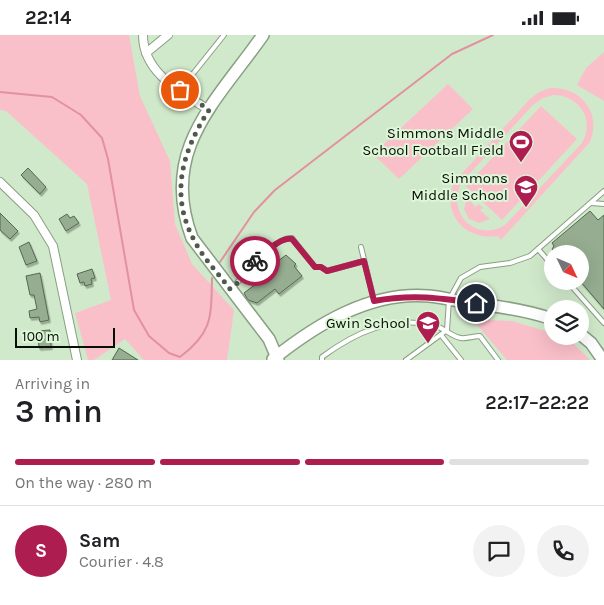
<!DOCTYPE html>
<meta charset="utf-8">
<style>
:root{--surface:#fff;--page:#f2f2f2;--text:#202124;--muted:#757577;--line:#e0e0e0;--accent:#ae1d4f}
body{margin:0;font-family:Karla,sans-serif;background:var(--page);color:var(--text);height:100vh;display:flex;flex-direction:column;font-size:19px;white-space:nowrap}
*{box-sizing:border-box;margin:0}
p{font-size:16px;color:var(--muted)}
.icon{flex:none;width:28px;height:28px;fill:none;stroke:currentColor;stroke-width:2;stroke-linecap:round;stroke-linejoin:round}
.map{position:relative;height:325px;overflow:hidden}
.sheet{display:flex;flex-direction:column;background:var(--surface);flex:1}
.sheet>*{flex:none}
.needle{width:32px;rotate:134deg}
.tools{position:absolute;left:544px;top:210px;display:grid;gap:10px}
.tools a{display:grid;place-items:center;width:45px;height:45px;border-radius:50%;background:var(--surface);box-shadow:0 5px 20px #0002;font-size:25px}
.scale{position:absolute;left:15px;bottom:12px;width:100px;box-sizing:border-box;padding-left:5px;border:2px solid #080f06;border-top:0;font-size:14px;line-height:18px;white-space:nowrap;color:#080f06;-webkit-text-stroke:4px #def6d8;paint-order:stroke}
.pin{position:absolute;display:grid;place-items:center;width:42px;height:42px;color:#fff;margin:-21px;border:2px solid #fff;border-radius:50%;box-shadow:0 1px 5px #0007}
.courier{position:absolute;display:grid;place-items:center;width:50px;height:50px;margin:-25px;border:4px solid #ae1d4f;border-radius:50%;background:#fff;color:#222;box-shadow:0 1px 6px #0007}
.overview em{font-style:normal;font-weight:600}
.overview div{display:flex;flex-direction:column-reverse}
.overview{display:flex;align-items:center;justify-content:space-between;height:85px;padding:0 15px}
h1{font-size:32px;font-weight:600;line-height:38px}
.bar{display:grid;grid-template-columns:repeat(4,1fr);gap:8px 5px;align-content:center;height:60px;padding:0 15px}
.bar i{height:6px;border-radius:4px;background:var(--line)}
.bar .current{background:var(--accent)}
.bar p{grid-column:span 4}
.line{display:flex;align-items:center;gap:12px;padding:0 15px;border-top:1px solid var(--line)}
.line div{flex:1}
.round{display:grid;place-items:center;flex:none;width:52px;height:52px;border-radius:26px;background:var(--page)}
.status{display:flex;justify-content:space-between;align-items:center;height:35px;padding:0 25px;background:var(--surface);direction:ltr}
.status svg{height:14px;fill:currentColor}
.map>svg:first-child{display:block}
.green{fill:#fac0ca;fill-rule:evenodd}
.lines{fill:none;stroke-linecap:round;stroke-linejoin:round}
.stream{stroke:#e390a0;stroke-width:2}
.building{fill:#96ad91;stroke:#54694f;filter:url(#shadow)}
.lane-casing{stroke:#889f83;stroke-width:6}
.street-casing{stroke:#889f83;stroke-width:10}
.secondary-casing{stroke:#889f83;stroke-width:14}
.lane{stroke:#fff;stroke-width:4}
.street{stroke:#fff;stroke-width:8}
.secondary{stroke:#fff;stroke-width:11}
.done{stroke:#4e5b4b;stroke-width:5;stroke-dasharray:0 9}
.route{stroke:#ae1d4f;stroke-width:6}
.labels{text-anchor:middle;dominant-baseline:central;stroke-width:4;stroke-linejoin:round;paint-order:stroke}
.poi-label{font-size:15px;fill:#080f06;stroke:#def6d8;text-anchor:end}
</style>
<div class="status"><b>22:14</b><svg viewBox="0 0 49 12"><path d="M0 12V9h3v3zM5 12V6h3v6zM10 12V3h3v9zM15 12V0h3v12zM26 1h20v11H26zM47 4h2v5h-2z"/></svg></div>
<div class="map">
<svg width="604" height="325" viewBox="0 0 604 325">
<defs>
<filter id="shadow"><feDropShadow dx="1.5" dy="2.5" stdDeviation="0" flood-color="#0004"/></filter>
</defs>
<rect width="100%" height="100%" fill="#d1e9cb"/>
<g class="green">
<path d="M 0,0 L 129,0 L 140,61 L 170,126 L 175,189 L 192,229 L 234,275 L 227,325 L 144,325 L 125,304 L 94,325 L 88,325 L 75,278 L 111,265 L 87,149 L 6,76 L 0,75 Z"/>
<path d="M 604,17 L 604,66 L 577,50 L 586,33 Z"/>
<path d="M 448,49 L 473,74 L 399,144 L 373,119 Z"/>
<path d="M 550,53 C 581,51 602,78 590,107 L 501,205 L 498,201 C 465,206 441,179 454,147 L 530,64 L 539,57 ZM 554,60 C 580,61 595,85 582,108 L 505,190 C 476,208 446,178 461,148 L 533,70 L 543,63 Z"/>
<path d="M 541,71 L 577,104 L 502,185 L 466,151 Z"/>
<path d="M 467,163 L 476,172 L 479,169 L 483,173 L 480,175 L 490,184 L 479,188 L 469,184 L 464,174 Z"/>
<path d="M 472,284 L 512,286 L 552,298 L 552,301 L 567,302 L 590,325 L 507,325 Z"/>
</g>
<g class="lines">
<g class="stream">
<path d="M 0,57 L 52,62 L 81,80 L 102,103 L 108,124 L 134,275 L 149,301 L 169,318 L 180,322 C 213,297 211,282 212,243"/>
<path d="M 220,227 L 254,177 L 275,155 L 452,19 L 493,0"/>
</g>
</g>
<g class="building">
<path d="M 28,133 L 46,152 L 40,159 L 21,140 Z"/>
<path d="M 590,176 L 598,185 L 604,180 L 604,274 L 580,246 L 580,219 L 556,219 L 552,214 L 554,211 L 552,208 Z"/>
<path d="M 0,178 L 18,196 L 10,204 L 0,195 Z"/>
<path d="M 67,179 L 70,183 L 74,181 L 79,188 L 66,196 L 59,184 Z"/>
<path d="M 29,207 L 37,226 L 26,230 L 19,212 Z"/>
<path d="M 286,220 L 296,229 L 294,231 L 302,241 L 279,259 L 275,254 L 257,268 L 248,265 L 244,258 L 265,242 L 262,238 Z"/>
<path d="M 92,234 L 95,243 L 91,244 L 92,249 L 85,251 L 84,247 L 80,248 L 77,239 Z"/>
<path d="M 40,238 L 49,285 L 40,287 L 39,282 L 30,283 L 29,276 L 37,274 L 34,260 L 30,260 L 26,241 Z"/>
<path d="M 50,295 L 51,312 L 39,313 L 38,296 Z"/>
<path d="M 119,313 L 138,325 L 112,325 Z"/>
</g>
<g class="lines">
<defs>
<g id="lane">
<path d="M 180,55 L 224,0"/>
<path d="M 591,168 L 604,169"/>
<path d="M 361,212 L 374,266"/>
<path d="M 538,214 L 552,230"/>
<path d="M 567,246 L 604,288"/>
<path d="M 232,253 C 245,241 274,201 292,203 L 315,232 L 321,232 L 327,236 L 364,226"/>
<path d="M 447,295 L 449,265 L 461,243 L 480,232 L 510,228 L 530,221 L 604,156"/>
<path d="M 441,300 L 461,325"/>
<path d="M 322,325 L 322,322 C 356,297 391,281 433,290 C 443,292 452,302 461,303 C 466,304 475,301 480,301 L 498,325"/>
<path d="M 406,325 L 447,295"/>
</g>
<g id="street">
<path d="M 143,0 C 143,38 181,57 209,75"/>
<path d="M 146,18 L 168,0"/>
<path d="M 0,147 L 34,180 L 53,211 L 77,325"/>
</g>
<g id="secondary">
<path d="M 263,0 C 216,67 159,115 192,203 L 269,304 L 278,325"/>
<path d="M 580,299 L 591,308 L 603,325"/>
<path d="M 273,324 C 317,289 370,256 429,261 C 442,262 456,266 470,268 C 498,271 526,275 552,284"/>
</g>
</defs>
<use href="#lane" class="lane-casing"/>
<use href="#street" class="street-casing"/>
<use href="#secondary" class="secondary-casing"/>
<use href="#lane" class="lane"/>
<use href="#street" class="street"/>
<use href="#secondary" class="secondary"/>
</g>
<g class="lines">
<path class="done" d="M 180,55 L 209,75 C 183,115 169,159 194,205 C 203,223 218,238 230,254 L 246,241 L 255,226"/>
<path class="route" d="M 255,226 C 265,219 279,202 292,204 L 315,232 L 321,232 L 327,236 L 364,226 L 374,266 C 411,259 440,263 476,268"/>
</g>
<defs>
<symbol id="stadium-pin" viewBox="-11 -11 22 30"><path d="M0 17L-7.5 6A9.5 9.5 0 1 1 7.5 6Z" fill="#ae1d4f" stroke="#def6d8"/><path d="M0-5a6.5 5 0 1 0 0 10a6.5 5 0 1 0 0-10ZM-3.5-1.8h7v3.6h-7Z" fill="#fff"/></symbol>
<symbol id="school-pin" viewBox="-11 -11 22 30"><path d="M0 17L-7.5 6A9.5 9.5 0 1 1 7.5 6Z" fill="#ae1d4f" stroke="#def6d8"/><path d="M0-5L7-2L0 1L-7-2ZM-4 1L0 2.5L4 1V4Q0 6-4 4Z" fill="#fff"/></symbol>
</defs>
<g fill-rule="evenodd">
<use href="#stadium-pin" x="507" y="93" width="28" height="38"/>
<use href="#school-pin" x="512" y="138" width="28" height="38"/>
<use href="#school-pin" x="414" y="274" width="28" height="38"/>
</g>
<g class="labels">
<g class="poi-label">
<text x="504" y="98">Simmons Middle<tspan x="504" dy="17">School Football Field</tspan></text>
<text x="508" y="143">Simmons<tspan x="508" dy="17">Middle School</tspan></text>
<text x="410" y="288">Gwin School</text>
</g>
</g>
</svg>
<div class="tools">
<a><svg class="needle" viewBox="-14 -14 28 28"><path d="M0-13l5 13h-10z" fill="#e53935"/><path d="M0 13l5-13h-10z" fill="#757577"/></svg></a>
<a><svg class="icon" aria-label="layers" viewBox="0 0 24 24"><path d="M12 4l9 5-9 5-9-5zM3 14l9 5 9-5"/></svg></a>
</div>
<div class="scale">100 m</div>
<div class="pin" style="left:180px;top:55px;background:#ea580c"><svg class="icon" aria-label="bag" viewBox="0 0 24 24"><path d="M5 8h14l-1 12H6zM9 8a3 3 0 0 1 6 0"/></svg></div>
<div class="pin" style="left:476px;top:268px;background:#1f2937"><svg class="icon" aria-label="home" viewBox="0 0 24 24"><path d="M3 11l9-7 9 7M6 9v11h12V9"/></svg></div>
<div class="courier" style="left:255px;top:226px"><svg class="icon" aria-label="bike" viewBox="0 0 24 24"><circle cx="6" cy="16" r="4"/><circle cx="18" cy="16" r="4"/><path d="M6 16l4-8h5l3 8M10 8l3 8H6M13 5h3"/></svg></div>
</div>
<section class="sheet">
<div class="overview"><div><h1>3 min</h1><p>Arriving in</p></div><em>22:17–22:22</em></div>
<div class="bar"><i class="current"></i><i class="current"></i><i class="current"></i><i></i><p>On the way · 280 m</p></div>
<div class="line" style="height:90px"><b class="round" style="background:var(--accent);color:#fff">S</b><div><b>Sam</b><p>Courier · 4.8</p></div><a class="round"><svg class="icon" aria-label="chat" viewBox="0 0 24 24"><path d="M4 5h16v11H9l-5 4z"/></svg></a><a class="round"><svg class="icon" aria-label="phone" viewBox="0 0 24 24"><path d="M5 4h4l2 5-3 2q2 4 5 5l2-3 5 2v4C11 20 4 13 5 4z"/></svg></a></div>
</section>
